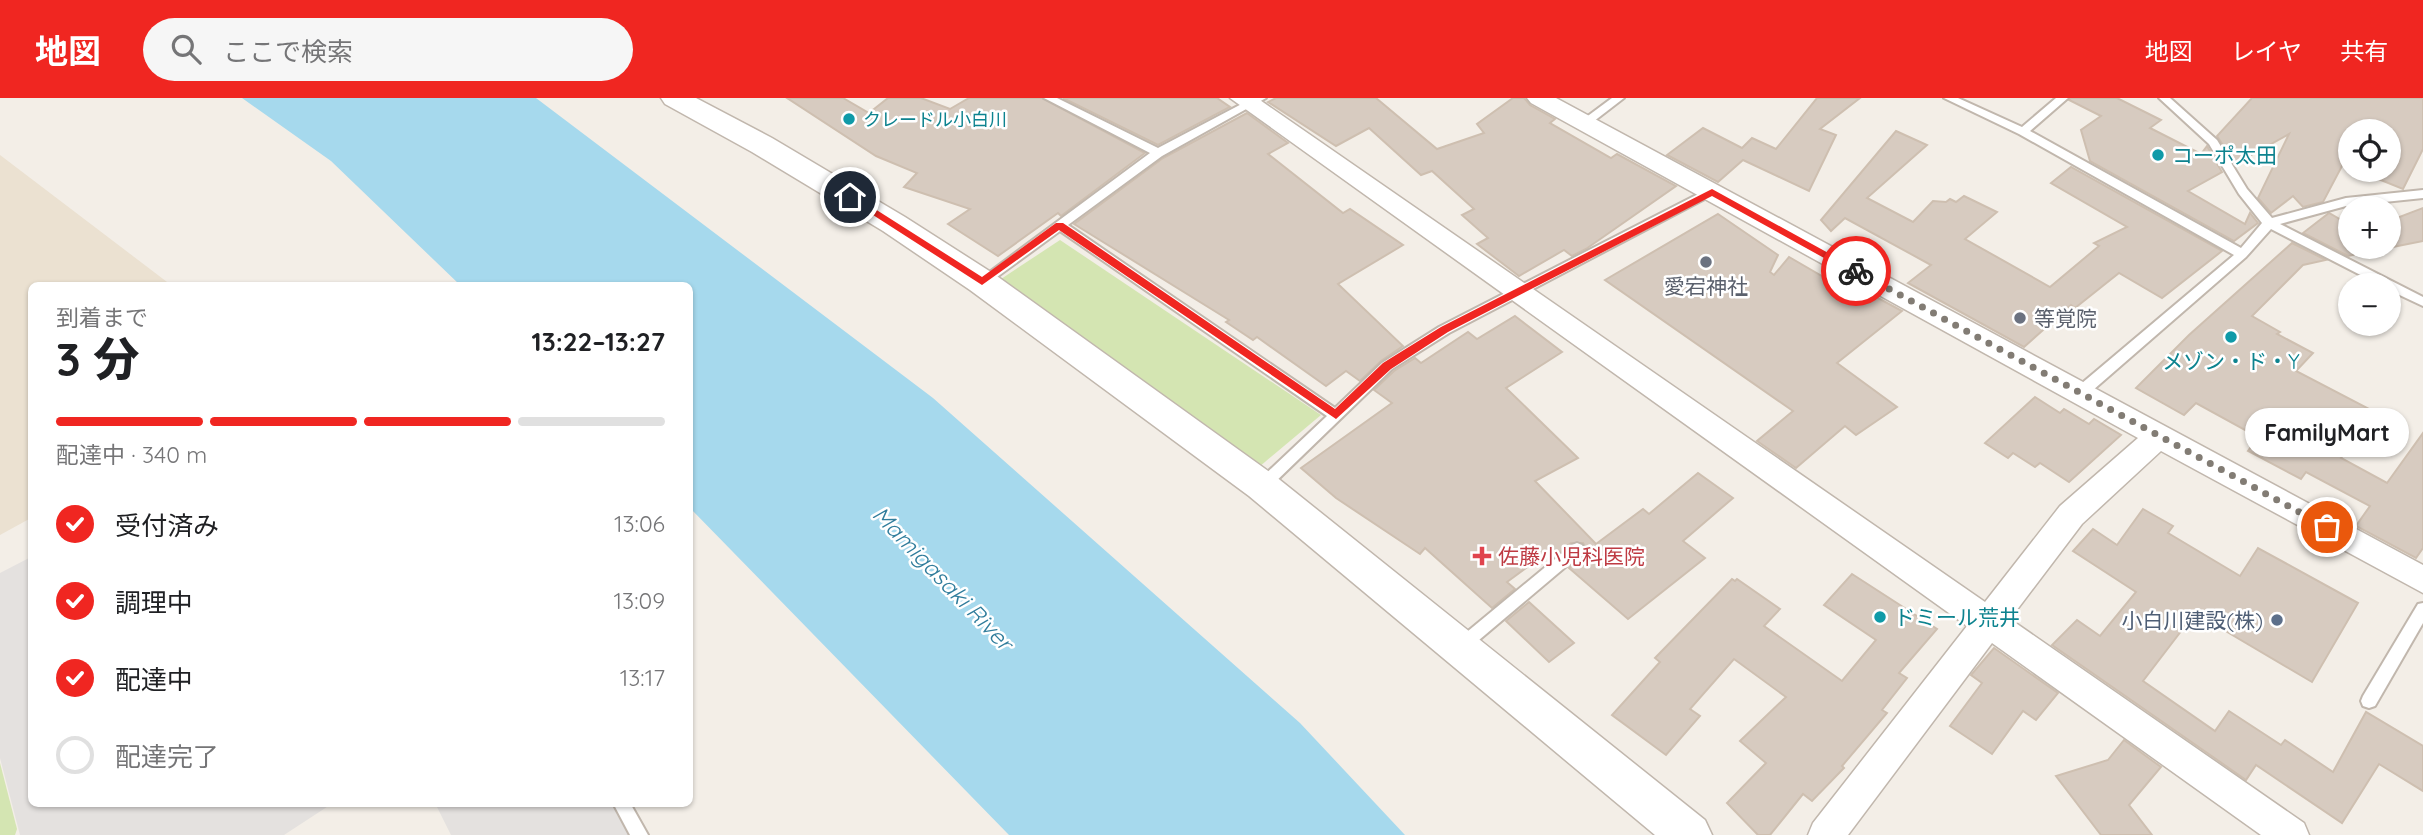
<!DOCTYPE html>
<html lang="ja">
<meta charset="utf-8">
<style>
:root{--surface:#fff;--page:#f6f6f6;--text:#202124;--muted:#757577;--line:#e0e0e0;--accent:#f02621}
body{margin:0;font-family:Quicksand,"Noto Sans JP",sans-serif;background:var(--page);color:var(--text);height:100vh;display:flex;flex-direction:column;font-size:26px;white-space:nowrap}
*{box-sizing:border-box;margin:0}
p{font-size:23px;color:var(--muted)}
.icon{flex:none;width:38px;height:38px;fill:none;stroke:currentColor;stroke-width:2;stroke-linecap:round;stroke-linejoin:round}
.map{position:relative;flex:1;overflow:hidden}
.panel{position:absolute;left:28px;top:184px;width:665px;height:525px;display:flex;flex-direction:column;background:var(--surface);border-radius:10px;box-shadow:0 2px 5px #0004}
.panel>*{flex:none}
.tools{position:absolute;left:2338px;top:21px;display:grid;gap:14px}
.tools a{display:grid;place-items:center;width:63px;height:63px;border-radius:50%;background:var(--surface);box-shadow:0 2px 5px #0004;font-size:35px}
.pin{position:absolute;display:grid;place-items:center;width:60px;height:60px;color:#fff;margin:-30px;border:4px solid #fff;border-radius:50%;box-shadow:0 2px 7px #0007}
.courier{position:absolute;display:grid;place-items:center;width:70px;height:70px;margin:-35px;border:5px solid #f02621;border-radius:50%;background:#fff;color:#222;box-shadow:0 2px 9px #0007}
.bubble{position:absolute;height:49px;border-radius:24px;background:var(--surface);box-shadow:0 2px 5px #0004;font-size:23px;font-weight:800;line-height:49px;text-align:center}
.overview em{font-style:normal;font-weight:800}
.overview div{display:flex;flex-direction:column-reverse}
.overview{display:flex;align-items:center;justify-content:space-between;height:119px;padding:0 28px}
h1{font-size:46px;font-weight:800;line-height:52px}
.bar{display:grid;grid-template-columns:repeat(4,1fr);gap:10px 7px;align-content:center;height:84px;padding:0 28px}
.bar i{height:9px;border-radius:5px;background:var(--line)}
.bar .active{background:var(--accent)}
.bar p{grid-column:span 4}
ol{padding:0 28px;list-style:none}
li{display:flex;align-items:center;gap:21px;height:77px}
li p{margin-inline-start:auto}
li .icon{padding:7px;border-radius:50%;background:var(--accent);color:#fff;stroke-width:4}
li:last-child{color:var(--muted)}
li i{width:38px;height:38px;border:4px solid var(--line);border-radius:50%}
header{display:flex;align-items:center;gap:42px;box-sizing:border-box;height:98px;padding:0 35px;background:var(--accent);color:#fff}
header strong{font-size:33px}
nav{display:flex;gap:38px;margin-inline-start:auto;font-size:24px}
.search{width:490px;height:63px;background:var(--page);display:flex;align-items:center;gap:18px;box-sizing:border-box;padding:0 24px;border-radius:38px;color:var(--muted);font-size:26px}
.map>svg:first-child{display:block}
.education{fill:#ebe1d1}
.green{fill:#d4e5b2}
.parking{fill:#e4e1df}
.water{fill:#a6d9ed}
.building{fill:#d7cbc0;stroke:#cebfb0;stroke-width:2}
.lines{fill:none;stroke-linecap:round;stroke-linejoin:round}
.service-casing{stroke:#c1b7ad;stroke-width:4}
.minor-casing{stroke:#c1b7ad;stroke-width:3}
.tertiary-casing{stroke:#c1b7ad;stroke-width:3}
.service{fill:#fff;fill-rule:evenodd}
.minor{fill:#fff;fill-rule:evenodd}
.tertiary{fill:#fff;fill-rule:evenodd}
.route{fill:#f02621}
.done{stroke:#827c74;stroke-width:7;stroke-dasharray:0 12.6}
.culture-dot{fill:#0f9aa8;stroke:#fff;stroke-width:2.5}
.worship-dot{fill:#6b7280;stroke:#fff;stroke-width:2.5}
.health-dot{fill:#e0444e;stroke:#fff;stroke-width:2.5}
.service-dot{fill:#5c6f8a;stroke:#fff;stroke-width:2.5}
.labels{text-anchor:middle;dominant-baseline:central;stroke-width:5;stroke-linejoin:round;paint-order:stroke}
.far-culture-label{font-size:18px;fill:#0d838f;stroke:#fff;text-anchor:start}
.culture-label{font-size:21px;fill:#0d838f;stroke:#fff;text-anchor:start}
.worship-label{font-size:21px;fill:#5b616d;stroke:#fff}
.health-label{font-size:21px;fill:#be3a42;stroke:#fff;text-anchor:start}
.service-label{font-size:21px;fill:#4e5e75;stroke:#fff;text-anchor:end}
.water-label{font-size:23px;font-style:italic;fill:#307d9c;stroke:#fff}
</style>
<header>
<strong>地図</strong>
<div class="search"><svg class="icon" aria-label="search" viewBox="0 0 24 24"><circle cx="10" cy="10" r="6"/><path d="M15 15l6 6"/></svg>ここで検索</div>
<nav><a>地図</a><a>レイヤ</a><a>共有</a></nav>
</header>
<div class="map">
<svg width="2423" height="737" viewBox="0 0 2423 737">
<rect width="100%" height="100%" fill="#f3eee7"/>
<path class="education" d="M 0,57 L 171,187 L 32,187 L 31,420 L 0,437 Z"/>
<g class="green">
<path d="M 1060,142 L 1321,317 L 1259,369 L 998,183 Z"/>
<path d="M 0,665 L 17,731 L 15,737 L 0,737 Z"/>
</g>
<g class="parking">
<path d="M 31,459 L 32,705 L 333,705 L 284,737 L 20,737 L 0,660 L 0,475 Z"/>
<path d="M 435,705 L 619,705 L 637,737 L 451,737 Z"/>
</g>
<path class="water" d="M 242,0 L 536,0 L 933,300 L 1300,625 L 1405,737 L 1009,737 L 690,410 L 690,187 L 460,187 L 331,63 Z"/>
<g class="building">
<path d="M 787,0 L 843,0 L 869,15 L 888,0 L 921,0 L 950,11 L 969,0 L 1042,0 L 1145,55 L 1061,118 L 1058,115 L 998,158 L 948,126 L 970,111 L 904,89 L 917,75 L 876,58 Z"/>
<path d="M 1063,0 L 1217,0 L 1230,9 L 1158,47 Z"/>
<path d="M 1276,0 L 1376,0 L 1437,51 L 1484,35 L 1477,26 L 1513,0 L 1524,0 L 1530,7 L 1555,21 L 1550,25 L 1611,60 L 1617,56 L 1676,88 L 1586,151 L 1572,158 L 1564,152 L 1519,178 L 1477,146 L 1488,140 L 1462,117 L 1474,111 L 1432,73 L 1421,77 L 1369,30 L 1336,48 L 1268,4 Z"/>
<path d="M 1817,0 L 1860,0 L 1820,31 L 1836,37 L 1809,93 L 1743,62 L 1718,84 L 1667,57 L 1703,30 L 1742,50 L 1752,40 L 1776,51 Z"/>
<path d="M 2071,0 L 2117,0 L 2161,22 L 2150,30 L 2201,56 L 2207,48 L 2222,74 L 2188,93 L 2245,126 L 2250,115 L 2258,125 L 2234,143 L 2090,63 L 2081,32 L 2101,18 L 2069,2 Z"/>
<path d="M 2252,0 L 2423,0 L 2423,51 L 2403,91 L 2356,72 L 2389,72 L 2389,33 L 2350,33 L 2350,69 L 2343,66 L 2323,104 L 2303,109 L 2293,98 L 2271,115 L 2258,100 L 2289,36 L 2235,66 L 2217,38 Z"/>
<path d="M 1247,15 L 1288,45 L 1268,56 L 1343,115 L 1350,111 L 1403,147 L 1338,186 L 1403,248 L 1381,263 L 1360,283 L 1346,273 L 1326,288 L 1257,239 L 1253,242 L 1226,224 L 1229,222 L 1074,126 L 1163,60 Z"/>
<path d="M 1896,33 L 1927,47 L 1867,100 L 1913,124 L 1933,103 L 1946,104 L 1950,101 L 1956,104 L 1964,98 L 1997,114 L 1965,141 L 2050,189 L 2099,148 L 2094,145 L 2127,129 L 2051,85 L 2071,69 L 2222,153 L 2162,200 L 2119,175 L 2075,210 L 2071,207 L 2024,249 L 1908,185 L 1931,167 L 1845,120 L 1831,133 L 1821,122 Z"/>
<path d="M 2423,110 L 2423,143 L 2348,158 L 2303,135 L 2329,115 L 2350,127 L 2350,149 L 2389,149 L 2389,123 Z"/>
<path d="M 1718,116 L 1778,157 L 1770,174 L 1774,177 L 1789,159 L 1846,192 L 1854,187 L 1902,213 L 1837,265 L 1897,309 L 1856,337 L 1845,328 L 1796,370 L 1757,343 L 1793,313 L 1605,182 Z"/>
<path d="M 2292,145 L 2326,162 L 2303,167 L 2252,218 L 2280,234 L 2277,236 L 2313,255 L 2296,273 L 2375,314 L 2341,360 L 2387,385 L 2423,335 L 2423,450 L 2416,460 L 2356,428 L 2370,408 L 2306,374 L 2301,381 L 2248,353 L 2258,339 L 2196,305 L 2184,317 L 2136,290 L 2189,237 Z"/>
<path d="M 1515,218 L 1562,254 L 1506,290 L 1578,360 L 1535,383 L 1596,446 L 1643,411 L 1649,416 L 1698,375 L 1733,400 L 1683,443 L 1705,460 L 1628,521 L 1569,470 L 1584,456 L 1586,450 L 1583,445 L 1571,445 L 1555,458 L 1549,453 L 1507,484 L 1515,491 L 1492,510 L 1425,450 L 1420,456 L 1336,400 L 1301,370 L 1392,305 L 1374,292 L 1394,273 L 1415,260 L 1421,265 L 1468,234 L 1477,241 Z"/>
<path d="M 2035,299 L 2060,315 L 2064,311 L 2089,326 L 2094,321 L 2121,337 L 2069,384 L 2040,365 L 2035,369 L 2013,355 L 2008,360 L 1985,345 Z"/>
<path d="M 2143,411 L 2173,428 L 2168,435 L 2240,478 L 2258,450 L 2358,505 L 2312,584 L 2195,515 L 2143,583 L 2215,633 L 2229,613 L 2281,647 L 2285,642 L 2333,674 L 2366,614 L 2423,648 L 2423,693 L 2379,666 L 2342,725 L 2256,667 L 2246,682 L 2052,547 L 2077,522 L 2100,538 L 2136,494 L 2073,453 L 2093,431 L 2117,447 Z"/>
<path d="M 1852,476 L 1937,531 L 1899,575 L 1907,580 L 1882,612 L 1887,615 L 1842,668 L 1844,670 L 1812,703 L 1803,696 L 1770,737 L 1758,737 L 1727,705 L 1766,665 L 1740,643 L 1786,599 L 1734,561 L 1690,611 L 1700,618 L 1666,657 L 1612,617 L 1660,564 L 1655,560 L 1732,481 L 1735,483 L 1737,481 L 1780,511 L 1764,528 L 1842,583 L 1876,542 L 1824,507 Z"/>
<path d="M 1529,504 L 1574,545 L 1549,564 L 1506,523 Z"/>
<path d="M 1994,550 L 2058,595 L 2036,622 L 2023,613 L 1992,656 L 1950,628 L 1982,585 L 1971,577 Z"/>
<path d="M 2124,642 L 2161,669 L 2129,707 L 2152,737 L 2101,737 L 2056,678 L 2108,662 Z"/>
</g>
<g class="lines">
<defs>
<g id="service">
<path d="M 1044,0 L 1057,0 L 1158,50 L 1253,0 L 1266,0 L 1162,58 L 1068,127 L 1335,310 L 1382,265 L 1439,229 L 1708,91 L 1712,90 L 1718,94 L 1449,235 L 1392,271 L 1267,392 L 1257,392 L 1255,388 L 1257,384 L 1327,318 L 1060,133 L 986,187 L 978,187 L 976,184 L 1150,55 Z"/>
<path d="M 1612,0 L 1624,0 L 1589,27 L 1581,27 L 1581,23 Z"/>
<path d="M 1944,0 L 1958,0 L 2022,29 L 2056,0 L 2068,0 L 2030,33 L 2241,150 L 2262,125 L 2239,96 L 2209,46 L 2159,0 L 2170,0 L 2217,42 L 2247,91 L 2272,120 L 2346,100 L 2423,92 L 2423,100 L 2346,108 L 2280,126 L 2423,199 L 2423,208 L 2389,192 L 2389,187 L 2380,187 L 2271,131 L 2246,159 L 2085,299 L 2075,299 L 2073,295 L 2075,291 L 2234,157 L 2019,36 Z"/>
<path d="M 1577,445 L 1582,447 L 1584,451 L 1582,455 L 1466,553 L 1461,555 L 1456,553 L 1453,548 L 1456,543 L 1572,447 Z"/>
<path d="M 2423,505 L 2423,525 L 2375,608 L 2369,610 L 2363,608 L 2361,603 L 2363,598 L 2418,506 Z"/>
<path d="M 613,705 L 630,705 L 648,737 L 630,737 Z"/>
</g>
<path id="minor" d="M 1230,0 L 1257,0 L 1985,504 L 2060,408 L 2138,340 L 1531,5 L 1527,0 L 1556,0 L 2423,467 L 2423,495 L 2161,353 L 2082,426 L 2010,521 L 2304,725 L 2309,737 L 2261,737 L 1992,545 L 1848,737 L 1808,737 L 1813,725 L 1967,528 Z"/>
<path id="tertiary" d="M 661,0 L 696,0 L 772,40 L 905,119 L 994,176 L 1275,378 L 1705,722 L 1712,737 L 1655,737 L 1249,398 L 970,192 L 883,133 L 752,54 L 665,6 Z"/>
</defs>
<use href="#service" class="service-casing"/>
<use href="#minor" class="minor-casing"/>
<use href="#tertiary" class="tertiary-casing"/>
<use href="#service" class="service"/>
<use href="#minor" class="minor"/>
<use href="#tertiary" class="tertiary"/>
</g>
<path class="route" d="M 1712,91 L 1861,173 L 1853,176 L 1712,98 L 1448,234 L 1391,271 L 1336,321 L 1059,132 L 982,187 L 845,99 L 853,97 L 982,179 L 1056,125 L 1063,125 L 1335,311 L 1383,265 L 1441,229 Z"/>
<g class="lines">
<path class="done" d="M 1856,173 L 2327,429"/>
</g>
<g class="culture-dot">
<circle cx="849" cy="21" r="7"/>
<circle cx="2158" cy="57" r="7"/>
<circle cx="2231" cy="239" r="7"/>
<circle cx="1880" cy="519" r="7"/>
</g>
<g class="worship-dot">
<circle cx="1706" cy="164" r="7"/>
<circle cx="2020" cy="220" r="7"/>
</g>
<path class="health-dot" d="M1478.5 447.5h7v7h7v7h-7v7h-7v-7h-7v-7h7z"/>
<circle class="service-dot" cx="2277" cy="522" r="7"/>
<g class="labels">
<g class="far-culture-label">
<text x="863" y="21">クレードル小白川</text>
</g>
<g class="culture-label">
<text x="2172" y="57">コーポ太田</text>
<text x="2231" y="263" text-anchor="middle">メゾン・ド・Y</text>
<text x="1894" y="519">ドミール荒井</text>
</g>
<g class="worship-label">
<text x="1706" y="188">愛宕神社</text>
<text x="2034" y="220" text-anchor="start">等覚院</text>
</g>
<g class="health-label">
<text x="1498" y="458">佐藤小児科医院</text>
</g>
<g class="service-label">
<text x="2263" y="522">小白川建設(株)</text>
</g>
<g class="water-label">
<text transform="translate(943 480) rotate(46)">Mamigasaki River</text>
</g>
</g>
</svg>
<div class="tools">
<a><svg class="icon" aria-label="locate" viewBox="0 0 24 24"><circle cx="12" cy="12" r="6"/><path d="M12 2v4M12 18v4M2 12h4M18 12h4"/></svg></a>
<a>+</a>
<a>−</a>
</div>
<div class="pin" style="left:2327px;top:429px;background:#ea580c"><svg class="icon" aria-label="bag" viewBox="0 0 24 24"><path d="M5 8h14l-1 12H6zM9 8a3 3 0 0 1 6 0"/></svg></div>
<div class="pin" style="left:850px;top:99px;background:#1f2937"><svg class="icon" aria-label="home" viewBox="0 0 24 24"><path d="M3 11l9-7 9 7M6 9v11h12V9"/></svg></div>
<div class="courier" style="left:1856px;top:173px"><svg class="icon" aria-label="bike" viewBox="0 0 24 24"><circle cx="6" cy="16" r="4"/><circle cx="18" cy="16" r="4"/><path d="M6 16l4-8h5l3 8M10 8l3 8H6M13 5h3"/></svg></div>
<div class="bubble" style="left:2245px;top:310px;width:164px">FamilyMart</div>
<section class="panel">
<div class="overview"><div><h1>3 分</h1><p>到着まで</p></div><em>13:22–13:27</em></div>
<div class="bar"><i class="active"></i><i class="active"></i><i class="active"></i><i></i><p>配達中 · 340 m</p></div>
<ol>
<li><svg class="icon" aria-label="check" viewBox="0 0 24 24"><path d="M5 12l5 5 9-10"/></svg>受付済み<p>13:06</p></li>
<li><svg class="icon" aria-label="check" viewBox="0 0 24 24"><path d="M5 12l5 5 9-10"/></svg>調理中<p>13:09</p></li>
<li><svg class="icon" aria-label="check" viewBox="0 0 24 24"><path d="M5 12l5 5 9-10"/></svg>配達中<p>13:17</p></li>
<li><i></i>配達完了</li>
</ol>
</section>
</div>
